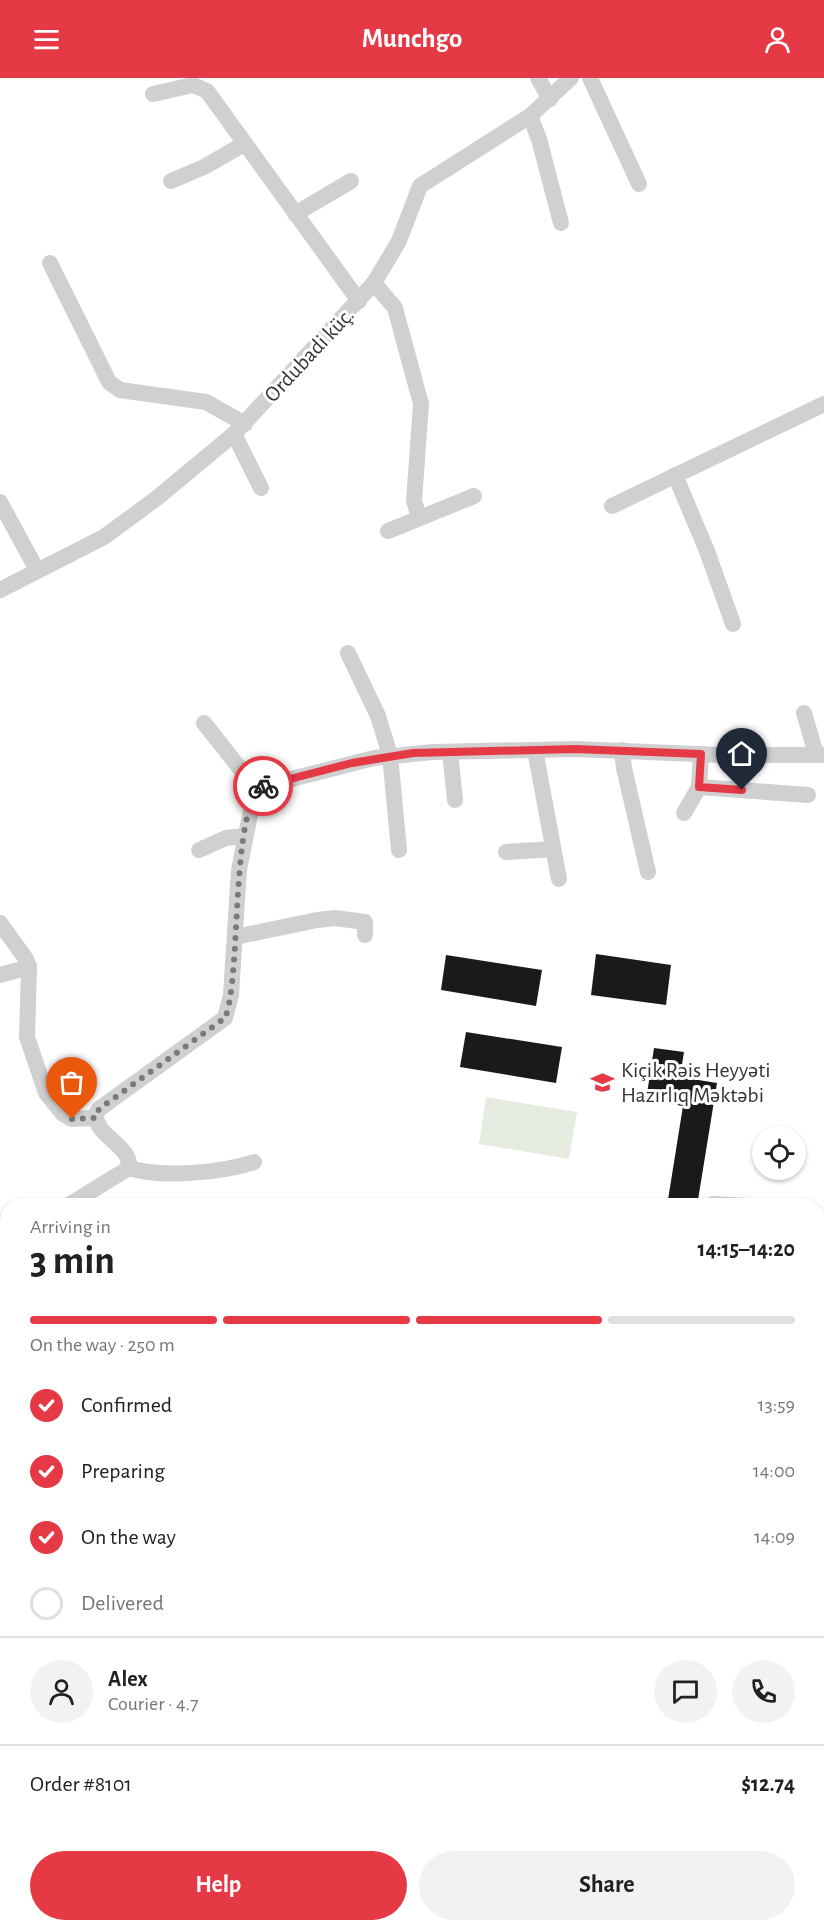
<!DOCTYPE html>
<meta charset="utf-8">
<style>
:root{--surface:#fff;--page:#f2f2f2;--text:#202124;--muted:#757577;--line:#e0e0e0;--accent:#e63946}
body{margin:0;font-family:"Alegreya Sans",sans-serif;background:var(--page);color:var(--text);height:100vh;display:flex;flex-direction:column;font-size:22px;white-space:nowrap}
*{box-sizing:border-box;margin:0}
p{font-size:20px;color:var(--muted)}
.icon{flex:none;width:33px;height:33px;fill:none;stroke:currentColor;stroke-width:2;stroke-linecap:round;stroke-linejoin:round}
.map{position:relative;flex:1;overflow:hidden}
.side{position:absolute;left:0px;top:1120px;width:825px;height:734px;display:flex;flex-direction:column;background:var(--surface);border-radius:24px 24px 0 0;box-shadow:0 2px 4px #0004}
.side>*{flex:none}
.controls{position:absolute;left:752px;top:1048px;display:grid;gap:12px}
.controls a{display:grid;place-items:center;width:54px;height:54px;border-radius:50%;background:var(--surface);box-shadow:0 2px 4px #0004;font-size:30px}
.pin{position:absolute;display:grid;place-items:center;width:51px;height:51px;color:#fff;margin:-62px -26px;border-radius:50% 50% 50% 0;rotate:-45deg;box-shadow:0 0 6px #0007}
.pin .icon{rotate:45deg}
.courier{position:absolute;display:grid;place-items:center;width:60px;height:60px;margin:-30px;border:4px solid #e63946;border-radius:50%;background:#fff;color:#222;box-shadow:0 2px 8px #0007}
.overview em{font-style:normal;font-weight:700}
.overview div{display:flex;flex-direction:column-reverse}
.overview{display:flex;align-items:center;justify-content:space-between;height:102px;padding:0 30px}
h1{font-size:39px;font-weight:700;line-height:45px}
.bar{display:grid;grid-template-columns:repeat(4,1fr);gap:9px 6px;align-content:center;height:72px;padding:0 30px}
.bar i{height:8px;border-radius:4px;background:var(--line)}
.bar .active{background:var(--accent)}
.bar p{grid-column:span 4}
.line{display:flex;align-items:center;gap:15px;padding:0 30px;border-top:2px solid var(--line)}
.line div{flex:1}
.round{display:grid;place-items:center;flex:none;width:63px;height:63px;border-radius:32px;background:var(--page)}
ol{padding:0 30px;list-style:none}
li{display:flex;align-items:center;gap:18px;height:66px}
li p{margin-inline-start:auto}
li .icon{padding:6px;border-radius:50%;background:var(--accent);color:#fff;stroke-width:4}
li:last-child{color:var(--muted)}
li i{width:33px;height:33px;border:3px solid var(--line);border-radius:50%}
.button{display:flex;gap:12px;margin-top:auto;padding:12px 30px}
.button a{flex:1;height:69px;border-radius:36px;background:var(--accent);color:#fff;font-size:24px;font-weight:700;line-height:69px;text-align:center}
.button a+a{background:var(--page);color:var(--text)}
header{display:flex;justify-content:space-between;align-items:center;height:78px;padding:0 30px;background:var(--accent);color:#fff;font-size:27px;font-weight:700}
.map>svg:first-child{display:block}
.green{fill:#e6ecdf}
.building{fill:#1a1a1a}
.lines{fill:none;stroke-linecap:round;stroke-linejoin:round}
.path{stroke:#cdcdcd;stroke-width:2;stroke-dasharray:3 3;stroke-linecap:butt}
.minor{stroke:#d0d0d0;stroke-width:16}
.major{stroke:#ababab;stroke-width:21}
.done{stroke:#7a7a7a;stroke-width:6;stroke-dasharray:0 10.8}
.route{stroke:#e63946;stroke-width:8}
.labels{text-anchor:middle;dominant-baseline:central;stroke-width:6;stroke-linejoin:round;paint-order:stroke}
.street-label{font-size:22px;fill:#333;stroke:#fff}
.poi-label{font-size:22px;fill:#333;stroke:#fff;text-anchor:start}
</style>
<header><svg class="icon" aria-label="menu" viewBox="0 0 24 24"><path d="M4 6h16M4 12h16M4 18h16"/></svg>Munchgo<svg class="icon" aria-label="person" viewBox="0 0 24 24"><circle cx="12" cy="8" r="4"/><path d="M4 21q1-7 8-7t8 7"/></svg></header>
<div class="map">
<svg width="824" height="1853" viewBox="0 0 824 1853">
<rect width="100%" height="100%" fill="#fff"/>
<g class="green">
<path d="M 486,1019 L 577,1034 L 569,1081 L 479,1066 Z"/>
<path d="M 818,1310 L 824,1310 L 824,1498 L 818,1497 Z"/>
</g>
<g class="building">
<path d="M 596,876 L 671,887 L 666,927 L 591,917 Z"/>
<path d="M 446,877 L 542,892 L 536,928 L 441,912 Z"/>
<path d="M 466,954 L 562,969 L 556,1005 L 460,989 Z"/>
<path d="M 654,970 L 684,974 L 680,999 L 717,1005 L 697,1128 L 667,1128 L 683,1028 L 646,1022 Z"/>
</g>
<g class="lines">
<g class="path">
<path d="M 764,1846 L 824,1848"/>
<path d="M 79,1853 L 79,1846"/>
</g>
<g class="minor">
<path d="M 538,0 L 550,21"/>
<path d="M 590,0 L 639,106"/>
<path d="M 153,16 L 193,7 L 207,13 L 359,223"/>
<path d="M 530,38 L 539,61 L 561,145"/>
<path d="M 171,103 L 204,89 L 244,66"/>
<path d="M 295,136 L 351,103"/>
<path d="M 50,185 L 109,304 L 120,312 L 206,324 L 245,346"/>
<path d="M 374,205 L 395,230 L 421,326 L 414,423 L 419,439"/>
<path d="M 234,356 L 261,410"/>
<path d="M 675,397 L 707,473 L 733,546"/>
<path d="M 0,424 L 37,492"/>
<path d="M 612,428 L 824,326"/>
<path d="M 388,453 L 474,418"/>
<path d="M 0,512 L 104,459 L 157,420 L 234,356 L 374,205 L 399,163 L 420,108 L 530,38 L 571,0"/>
<path d="M 348,575 L 378,638 L 390,677 L 399,772"/>
<path d="M 804,635 L 816,676"/>
<path d="M 204,645 L 257,712"/>
<path d="M 535,672 L 559,801"/>
<path d="M 622,672 L 624,690 L 648,794"/>
<path d="M 450,674 L 455,722"/>
<path d="M 701,676 L 699,709 L 808,717"/>
<path d="M 684,735 L 699,709"/>
<path d="M 199,772 L 226,760 L 245,758"/>
<path d="M 506,774 L 553,771"/>
<path d="M 0,845 L 26,881 L 29,889 L 27,959 L 46,1015 L 63,1036 L 72,1041 L 96,1040"/>
<path d="M 235,859 L 317,842 L 335,840 L 365,844 L 365,857"/>
<path d="M 0,897 L 29,889"/>
<path d="M 129,1090 C 161,1100 221,1095 254,1084"/>
<path d="M 713,1126 L 748,1128"/>
<path d="M 67,1128 L 129,1090 C 132,1067 94,1058 96,1036 L 99,1031 L 225,940 L 231,917 L 239,792 L 254,717 L 260,709 L 374,680 L 433,674 L 575,671 L 721,677 L 824,677"/>
<path d="M 818,1144 L 824,1147"/>
<path d="M 0,1172 L 8,1167"/>
<path d="M 818,1299 L 824,1298"/>
<path d="M 0,1371 L 8,1386"/>
<path d="M 0,1427 L 8,1421"/>
<path d="M 818,1577 L 824,1578"/>
<path d="M 824,1770 L 820,1774 L 820,1790 L 824,1800"/>
</g>
<g class="major">
<path d="M 0,1837 L 8,1837"/>
<path d="M 456,1846 L 700,1853"/>
</g>
</g>
<g class="lines">
<path class="done" d="M 72,1041 L 96,1040 L 99,1031 L 225,940 C 242,900 230,726 263,708"/>
<path class="route" d="M 263,708 L 352,685 L 413,675 L 575,671 L 701,676 L 699,709 L 742,712"/>
</g>
<defs>
<symbol id="university-bare" viewBox="-9 -9 18 18"><path d="M0-5L7-2L0 1L-7-2ZM-4 1L0 2.5L4 1V4Q0 6-4 4Z" fill="#e63946" stroke="#fff" stroke-width="2.5" paint-order="stroke"/></symbol>
</defs>
<g fill-rule="evenodd">
<use href="#university-bare" x="586" y="988" width="33" height="33"/>
</g>
<g class="labels">
<g class="street-label">
<text transform="translate(309 277) rotate(-47)">Ordubadi küç.</text>
</g>
<g class="poi-label">
<text x="621" y="992">Kiçik Rəis Heyyəti<tspan x="621" dy="25">Hazırlıq Məktəbi</tspan></text>
</g>
</g>
</svg>
<div class="controls">
<a><svg class="icon" aria-label="locate" viewBox="0 0 24 24"><circle cx="12" cy="12" r="6"/><path d="M12 2v4M12 18v4M2 12h4M18 12h4"/></svg></a>
</div>
<div class="pin" style="left:72px;top:1041px;background:#ea580c"><svg class="icon" aria-label="bag" viewBox="0 0 24 24"><path d="M5 8h14l-1 12H6zM9 8a3 3 0 0 1 6 0"/></svg></div>
<div class="pin" style="left:742px;top:712px;background:#1f2937"><svg class="icon" aria-label="home" viewBox="0 0 24 24"><path d="M3 11l9-7 9 7M6 9v11h12V9"/></svg></div>
<div class="courier" style="left:263px;top:708px"><svg class="icon" aria-label="bike" viewBox="0 0 24 24"><circle cx="6" cy="16" r="4"/><circle cx="18" cy="16" r="4"/><path d="M6 16l4-8h5l3 8M10 8l3 8H6M13 5h3"/></svg></div>
<section class="side">
<div class="overview"><div><h1>3 min</h1><p>Arriving in</p></div><em>14:15–14:20</em></div>
<div class="bar"><i class="active"></i><i class="active"></i><i class="active"></i><i></i><p>On the way · 250 m</p></div>
<ol>
<li><svg class="icon" aria-label="check" viewBox="0 0 24 24"><path d="M5 12l5 5 9-10"/></svg>Confirmed<p>13:59</p></li>
<li><svg class="icon" aria-label="check" viewBox="0 0 24 24"><path d="M5 12l5 5 9-10"/></svg>Preparing<p>14:00</p></li>
<li><svg class="icon" aria-label="check" viewBox="0 0 24 24"><path d="M5 12l5 5 9-10"/></svg>On the way<p>14:09</p></li>
<li><i></i>Delivered</li>
</ol>
<div class="line" style="height:108px"><a class="round"><svg class="icon" aria-label="person" viewBox="0 0 24 24"><circle cx="12" cy="8" r="4"/><path d="M4 21q1-7 8-7t8 7"/></svg></a><div><b>Alex</b><p>Courier · 4.7</p></div><a class="round"><svg class="icon" aria-label="chat" viewBox="0 0 24 24"><path d="M4 5h16v11H9l-5 4z"/></svg></a><a class="round"><svg class="icon" aria-label="phone" viewBox="0 0 24 24"><path d="M5 4h4l2 5-3 2q2 4 5 5l2-3 5 2v4C11 20 4 13 5 4z"/></svg></a></div>
<div class="line" style="height:78px"><div>Order #8101</div><b>$12.74</b></div>
<div class="button"><a>Help</a><a>Share</a></div>
</section>
</div>
